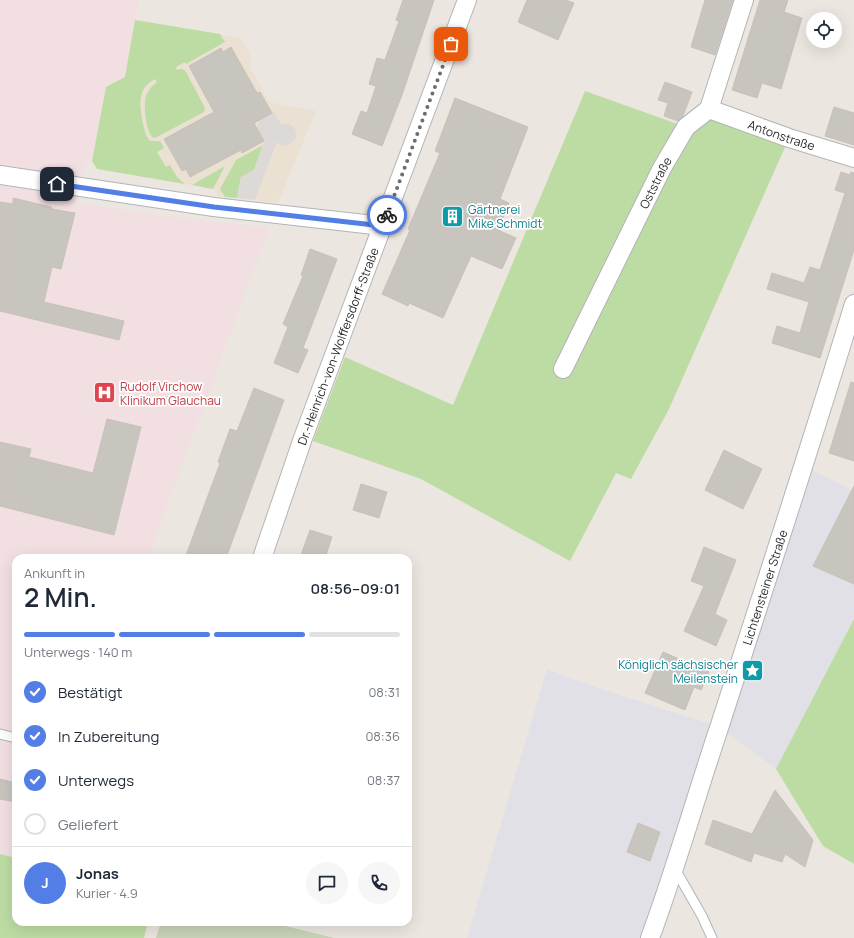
<!DOCTYPE html>
<html lang="de">
<meta charset="utf-8">
<style>
:root{--surface:#fff;--page:#f6f6f7;--text:#1f2937;--muted:#747a83;--line:#e0e1e3;--accent:#537ee6}
body{margin:0;font-family:Manrope,sans-serif;background:var(--page);color:var(--text);height:100vh;display:flex;flex-direction:column;font-size:15px;white-space:nowrap}
*{box-sizing:border-box;margin:0}
p{font-size:13px;color:var(--muted)}
.icon{flex:none;width:22px;height:22px;fill:none;stroke:currentColor;stroke-width:2;stroke-linecap:round;stroke-linejoin:round}
.map{position:relative;flex:1;overflow:hidden}
.panel{position:absolute;left:12px;top:554px;width:400px;height:372px;display:flex;flex-direction:column;background:var(--surface);border-radius:12px;box-shadow:0 4px 16px #0002}
.panel>*{flex:none}
.tools{position:absolute;left:806px;top:12px;display:grid;gap:8px}
.tools a{display:grid;place-items:center;width:36px;height:36px;border-radius:50%;background:var(--surface);box-shadow:0 4px 16px #0002;font-size:20px}
.pin{position:absolute;display:grid;place-items:center;width:34px;height:34px;color:#fff;margin:-17px;border-radius:8px;box-shadow:0 2px 6px #0006}
.courier{position:absolute;display:grid;place-items:center;width:40px;height:40px;margin:-20px;border:3px solid #537ee6;border-radius:50%;background:#fff;color:#222;box-shadow:0 1px 5px #0007}
.headline em{font-style:normal;font-weight:600}
.headline div{display:flex;flex-direction:column-reverse}
.headline{display:flex;align-items:center;justify-content:space-between;height:68px;padding:0 12px}
h1{font-size:26px;font-weight:600;line-height:30px}
.bar{display:grid;grid-template-columns:repeat(4,1fr);gap:6px 4px;align-content:center;height:48px;padding:0 12px}
.bar i{height:5px;border-radius:3px;background:var(--line)}
.bar .selected{background:var(--accent)}
.bar p{grid-column:span 4}
.line{display:flex;align-items:center;gap:10px;padding:0 12px;border-top:1px solid var(--line)}
.line div{flex:1}
.round{display:grid;place-items:center;flex:none;width:42px;height:42px;border-radius:21px;background:var(--page)}
ol{padding:0 12px;list-style:none}
li{display:flex;align-items:center;gap:12px;height:44px}
li p{margin-inline-start:auto}
li .icon{padding:4px;border-radius:50%;background:var(--accent);color:#fff;stroke-width:4}
li:last-child{color:var(--muted)}
li i{width:22px;height:22px;border:2px solid var(--line);border-radius:50%}
.map>svg:first-child{display:block}
.industrial{fill:#e1e0e6}
.education{fill:#ebe1d2}
.medical{fill:#f2dfe2}
.green{fill:#bddca3}
.cemetery{fill:#c9d4b9}
.plaza{fill:#ddd9d7}
.building{fill:#c8c4be;stroke:#c8c1ba}
.lines{fill:none;stroke-linecap:round;stroke-linejoin:round}
.lane-casing{stroke:#b1b4bb;stroke-width:11}
.street-casing{stroke:#b1b4bb;stroke-width:20}
.lane{stroke:#fff;stroke-width:9}
.street{stroke:#fff;stroke-width:18}
.done{stroke:#6f6d6b;stroke-width:4;stroke-dasharray:0 7.2}
.route{stroke:#537ee6;stroke-width:5}
.labels{text-anchor:middle;dominant-baseline:central;stroke-width:3.5;stroke-linejoin:round;paint-order:stroke}
.street-label{font-size:12px;fill:#2c2c2c;stroke:#fff}
.culture-label{font-size:12px;fill:#0d838f;stroke:#fff;text-anchor:start}
.health-label{font-size:12px;fill:#be3a42;stroke:#fff;text-anchor:start}
</style>
<div class="map">
<svg width="854" height="938" viewBox="0 0 854 938">
<rect width="100%" height="100%" fill="#ece6e0"/>
<path class="industrial" d="M 804,466 L 854,491 L 854,619 L 776,769 L 719,727 L 650,938 L 467,938 L 547,669 L 595,687 L 719,727 Z"/>
<path class="education" d="M 135,20 L 241,38 L 252,59 L 250,67 L 269,102 L 316,111 L 278,203 L 219,196 L 213,189 L 97,169 L 92,161 L 125,77 Z"/>
<path class="medical" d="M 0,0 L 139,0 L 125,77 L 106,87 L 92,161 L 85,163 L 76,203 L 165,216 L 269,228 L 148,558 L 16,558 L 16,858 L 0,854 Z"/>
<g class="green">
<path d="M 135,20 L 220,34 L 225,42 L 186,64 L 185,62 L 176,67 L 177,70 L 181,69 L 185,70 L 205,108 L 204,112 L 157,137 L 154,138 C 146,134 143,105 146,96 C 148,90 152,86 157,82 L 155,79 C 136,89 140,106 143,124 C 145,130 145,136 150,141 L 160,141 L 164,148 L 157,152 L 166,167 L 170,165 L 177,177 L 185,184 L 97,169 L 92,161 L 106,87 L 125,77 Z"/>
<path d="M 585,91 L 686,127 L 709,109 L 789,138 L 669,409 L 631,479 L 616,473 L 570,561 L 421,479 L 313,441 L 345,357 L 453,405 Z"/>
<path d="M 263,145 L 254,170 L 241,177 L 237,198 L 225,197 L 220,189 L 236,160 Z"/>
<path d="M 225,166 L 213,189 L 192,185 Z"/>
<path d="M 854,619 L 854,864 L 823,846 L 776,769 Z"/>
<path d="M 0,854 L 16,858 L 16,922 L 148,922 L 144,938 L 0,938 Z"/>
</g>
<path class="cemetery" d="M 161,922 L 269,922 L 334,938 L 156,938 Z"/>
<path class="plaza" d="M 274,112 L 281,124 L 289,124 L 294,127 L 296,132 L 296,138 L 288,146 L 281,145 L 277,142 L 255,200 L 237,198 L 241,177 L 254,170 L 263,145 L 264,141 L 257,128 L 259,120 Z"/>
<g class="building">
<path d="M 403,0 L 434,0 L 402,95 L 382,146 L 352,134 L 361,111 L 367,113 L 376,86 L 369,84 L 377,58 L 385,60 L 399,21 L 396,20 Z"/>
<path d="M 527,0 L 566,0 L 574,3 L 558,40 L 518,22 Z"/>
<path d="M 705,0 L 733,0 L 715,55 L 691,47 Z"/>
<path d="M 760,0 L 788,0 L 784,12 L 802,18 L 781,89 L 762,83 L 757,98 L 732,90 Z"/>
<path d="M 231,47 L 257,93 L 260,92 L 272,113 L 254,123 L 264,141 L 242,153 L 241,150 L 190,177 L 186,169 L 182,171 L 164,139 L 214,112 L 189,66 L 221,48 L 223,52 Z"/>
<path d="M 665,82 L 692,92 L 683,116 L 678,121 L 664,116 L 668,103 L 658,100 Z"/>
<path d="M 455,98 L 528,127 L 500,199 L 509,203 L 498,230 L 516,238 L 502,269 L 471,256 L 443,318 L 409,303 L 408,306 L 382,294 L 410,230 L 408,229 L 440,153 L 435,151 Z"/>
<path d="M 834,107 L 854,113 L 854,145 L 825,136 Z"/>
<path d="M 841,172 L 850,175 L 851,172 L 854,173 L 854,250 L 820,358 L 772,343 L 777,326 L 800,333 L 809,302 L 767,289 L 772,273 L 804,283 L 810,267 L 820,270 L 845,193 L 835,190 Z"/>
<path d="M 13,198 L 51,207 L 52,209 L 75,213 L 61,269 L 52,267 L 44,302 L 124,321 L 119,340 L 0,311 L 0,202 L 13,204 Z"/>
<path d="M 310,249 L 337,259 L 303,348 L 308,350 L 298,373 L 274,363 L 288,327 L 283,324 L 303,276 L 301,275 Z"/>
<path d="M 851,382 L 854,383 L 854,461 L 829,453 Z"/>
<path d="M 254,388 L 284,400 L 226,558 L 185,558 L 220,463 L 218,462 L 230,429 L 237,431 Z"/>
<path d="M 107,419 L 141,427 L 114,535 L 0,506 L 0,442 L 31,449 L 29,457 L 93,473 Z"/>
<path d="M 724,450 L 762,469 L 743,509 L 705,490 Z"/>
<path d="M 361,484 L 387,492 L 379,518 L 353,510 Z"/>
<path d="M 854,486 L 854,584 L 813,566 Z"/>
<path d="M 310,530 L 332,537 L 325,558 L 300,558 Z"/>
<path d="M 704,547 L 736,560 L 715,614 L 727,620 L 716,646 L 684,631 L 704,586 L 691,581 Z"/>
<path d="M 663,652 L 709,672 L 701,690 L 694,687 L 685,710 L 645,693 Z"/>
<path d="M 0,779 L 16,783 L 16,802 L 0,799 Z"/>
<path d="M 775,790 L 813,840 L 805,867 L 785,854 L 782,862 L 754,853 L 751,862 L 705,844 L 713,820 L 752,834 Z"/>
<path d="M 638,823 L 660,832 L 650,861 L 627,852 Z"/>
</g>
<g class="lines">
<defs>
<g id="lane">
<path d="M 0,734 L 16,738"/>
<path d="M 675,869 L 702,916 L 712,938"/>
</g>
<g id="street">
<path id="s1" d="M 709,109 L 789,138 L 854,158"/>
<path d="M 0,175 L 214,207 L 383,226"/>
<path id="s2" d="M 563,369 L 662,168 L 686,127 L 709,109 L 744,0"/>
<path id="s3" d="M 262,558 L 303,438 L 467,0"/>
<path id="s4" d="M 650,938 C 676,868 696,796 720,725 C 765,585 811,445 854,304"/>
</g>
</defs>
<use href="#lane" class="lane-casing"/>
<use href="#street" class="street-casing"/>
<use href="#lane" class="lane"/>
<use href="#street" class="street"/>
</g>
<g class="lines">
<path class="done" d="M 387,215 L 451,44"/>
<path class="route" d="M 57,184 L 214,207 L 383,226 L 387,215"/>
</g>
<defs>
<symbol id="building-square" viewBox="-11 -11 22 22"><rect x="-9" y="-9" width="18" height="18" rx="4" fill="#0f9aa8" stroke="#fff"/><path d="M-4-6H4V6H1V3H-1V6H-4ZM-2.5-4.3h1.7v1.8h-1.7ZM.8-4.3h1.7v1.8H.8ZM-2.5-1h1.7V.8h-1.7ZM.8-1h1.7V.8H.8Z" fill="#fff"/></symbol>
<symbol id="hospital-square" viewBox="-11 -11 22 22"><rect x="-9" y="-9" width="18" height="18" rx="4" fill="#e0444e" stroke="#fff"/><path d="M-5-5h3v3.5h4V-5h3V5h-3V1.5h-4V5h-3Z" fill="#fff"/></symbol>
<symbol id="sight-square" viewBox="-11 -11 22 22"><rect x="-9" y="-9" width="18" height="18" rx="4" fill="#0f9aa8" stroke="#fff"/><path d="M0-6L1.8-2.2L6-1.7L2.9 1.2L3.7 5.4L0 3.3L-3.7 5.4L-2.9 1.2L-6-1.7L-1.8-2.2Z" fill="#fff"/></symbol>
</defs>
<g fill-rule="evenodd">
<use href="#building-square" x="440" y="204" width="25" height="25"/>
<use href="#hospital-square" x="92" y="380" width="25" height="25"/>
<use href="#sight-square" x="740" y="658" width="25" height="25"/>
</g>
<g class="labels">
<g class="street-label">
<text stroke="none"><textPath href="#s1" startOffset="77">Antonstraße</textPath></text>
<text stroke="none"><textPath href="#s2" startOffset="208">Oststraße</textPath></text>
<text stroke="none"><textPath href="#s3" startOffset="225">Dr.-Heinrich-von-Wolffersdorff-Straße</textPath></text>
<text stroke="none"><textPath href="#s4" startOffset="369">Lichtensteiner Straße</textPath></text>
</g>
<g class="culture-label">
<text x="468" y="209">Gärtnerei<tspan x="468" dy="14">Mike Schmidt</tspan></text>
<text x="738" y="664" text-anchor="end">Königlich sächsischer<tspan x="738" dy="14">Meilenstein</tspan></text>
</g>
<g class="health-label">
<text x="120" y="386">Rudolf Virchow<tspan x="120" dy="14">Klinikum Glauchau</tspan></text>
</g>
</g>
</svg>
<div class="tools">
<a><svg class="icon" aria-label="locate" viewBox="0 0 24 24"><circle cx="12" cy="12" r="6"/><path d="M12 2v4M12 18v4M2 12h4M18 12h4"/></svg></a>
</div>
<div class="pin" style="left:451px;top:44px;background:#ea580c"><svg class="icon" aria-label="bag" viewBox="0 0 24 24"><path d="M5 8h14l-1 12H6zM9 8a3 3 0 0 1 6 0"/></svg></div>
<div class="pin" style="left:57px;top:184px;background:#1f2937"><svg class="icon" aria-label="home" viewBox="0 0 24 24"><path d="M3 11l9-7 9 7M6 9v11h12V9"/></svg></div>
<div class="courier" style="left:387px;top:215px"><svg class="icon" aria-label="bike" viewBox="0 0 24 24"><circle cx="6" cy="16" r="4"/><circle cx="18" cy="16" r="4"/><path d="M6 16l4-8h5l3 8M10 8l3 8H6M13 5h3"/></svg></div>
<section class="panel">
<div class="headline"><div><h1>2 Min.</h1><p>Ankunft in</p></div><em>08:56–09:01</em></div>
<div class="bar"><i class="selected"></i><i class="selected"></i><i class="selected"></i><i></i><p>Unterwegs · 140 m</p></div>
<ol>
<li><svg class="icon" aria-label="check" viewBox="0 0 24 24"><path d="M5 12l5 5 9-10"/></svg>Bestätigt<p>08:31</p></li>
<li><svg class="icon" aria-label="check" viewBox="0 0 24 24"><path d="M5 12l5 5 9-10"/></svg>In Zubereitung<p>08:36</p></li>
<li><svg class="icon" aria-label="check" viewBox="0 0 24 24"><path d="M5 12l5 5 9-10"/></svg>Unterwegs<p>08:37</p></li>
<li><i></i>Geliefert</li>
</ol>
<div class="line" style="height:72px"><b class="round" style="background:var(--accent);color:#fff">J</b><div><b>Jonas</b><p>Kurier · 4.9</p></div><a class="round"><svg class="icon" aria-label="chat" viewBox="0 0 24 24"><path d="M4 5h16v11H9l-5 4z"/></svg></a><a class="round"><svg class="icon" aria-label="phone" viewBox="0 0 24 24"><path d="M5 4h4l2 5-3 2q2 4 5 5l2-3 5 2v4C11 20 4 13 5 4z"/></svg></a></div>
</section>
</div>
